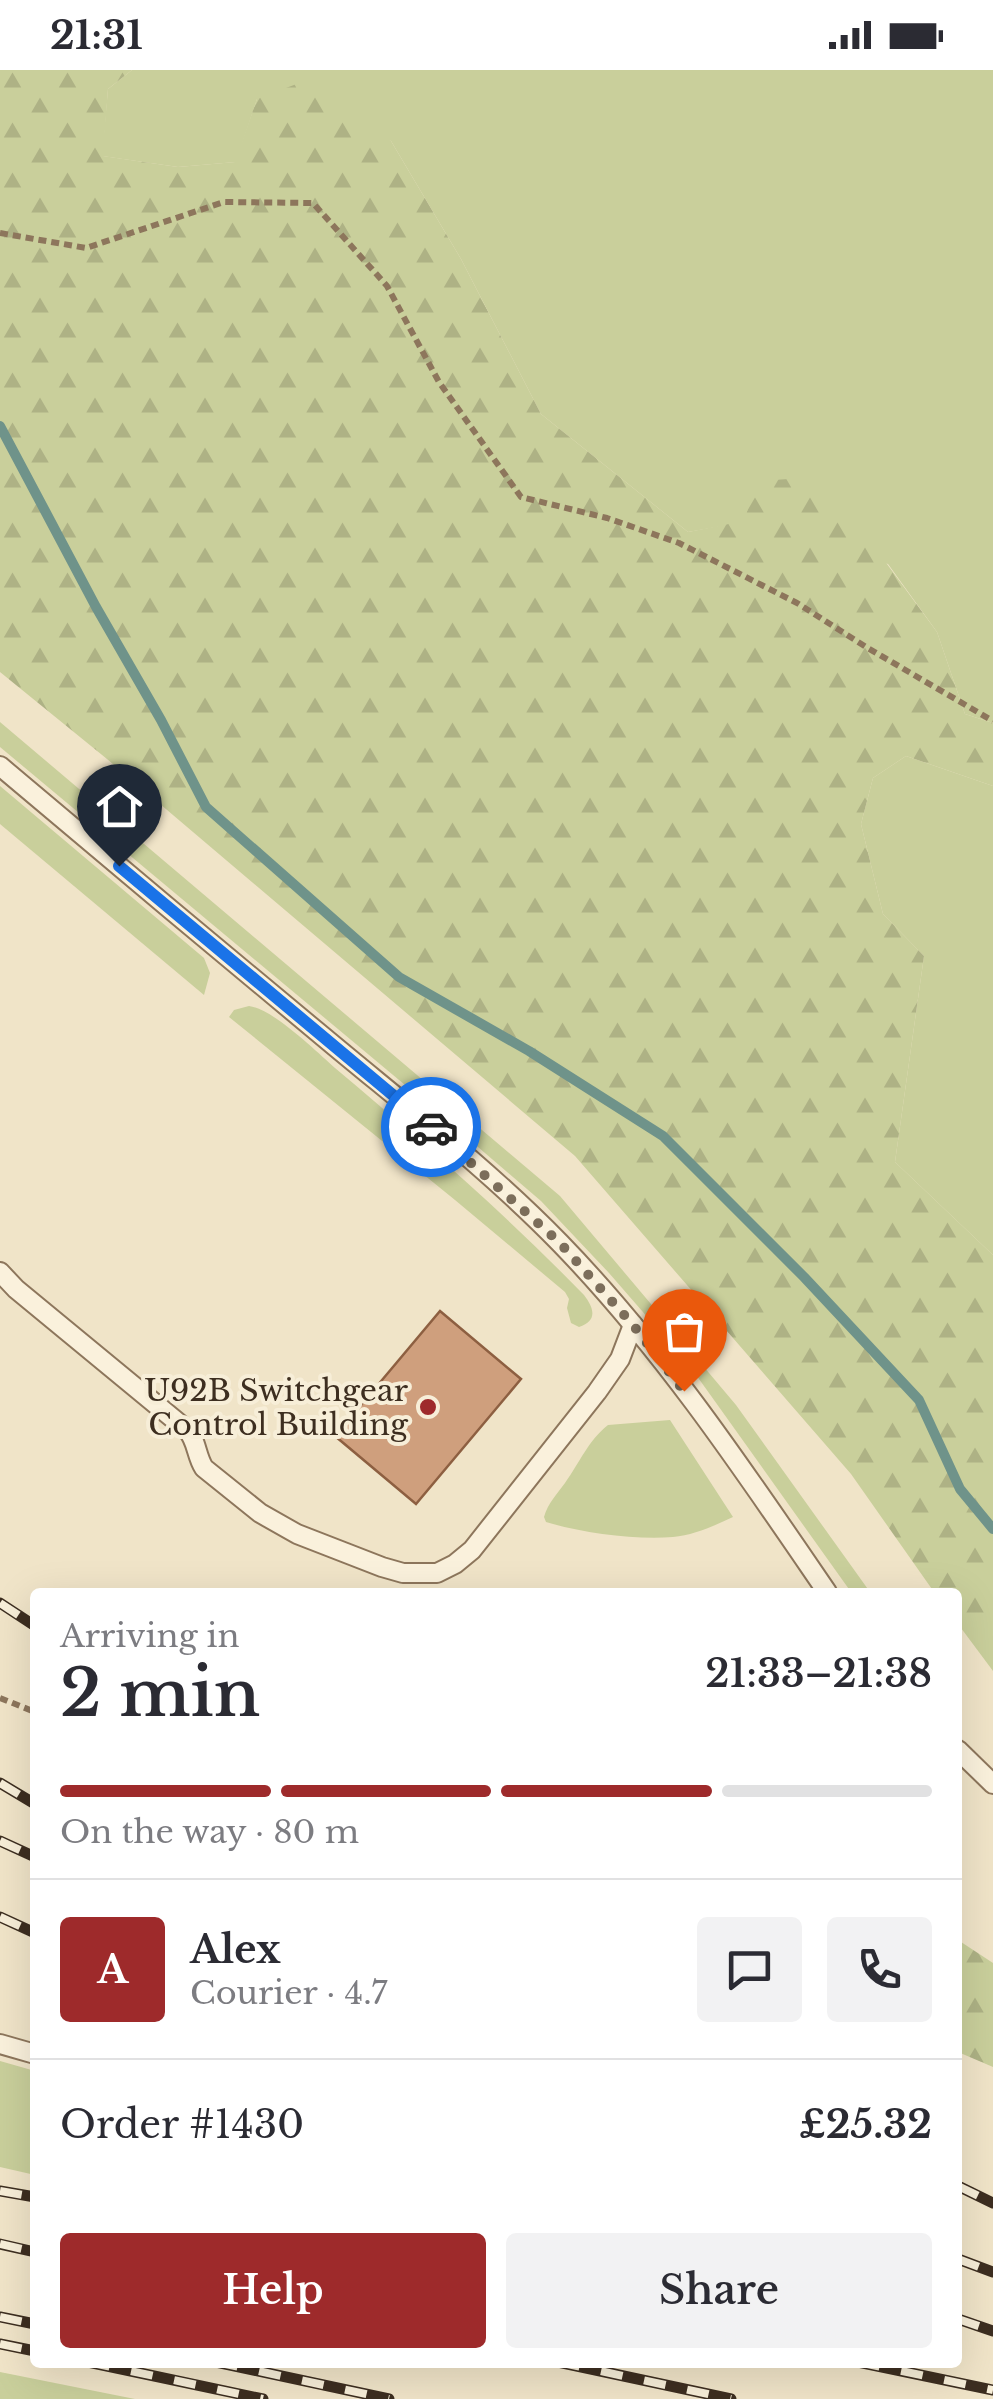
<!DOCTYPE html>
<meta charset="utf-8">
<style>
:root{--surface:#fff;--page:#f2f2f3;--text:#2b2b33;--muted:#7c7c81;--line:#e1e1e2;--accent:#9e2a2b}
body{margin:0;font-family:"Libre Baskerville",serif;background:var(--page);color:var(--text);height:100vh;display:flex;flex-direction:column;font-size:38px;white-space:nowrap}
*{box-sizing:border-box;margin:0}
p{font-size:32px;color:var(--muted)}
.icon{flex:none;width:55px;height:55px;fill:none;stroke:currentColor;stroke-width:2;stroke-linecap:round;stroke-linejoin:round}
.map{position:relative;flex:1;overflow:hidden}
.side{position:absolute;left:30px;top:1518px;width:932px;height:780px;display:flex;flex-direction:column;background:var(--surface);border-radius:10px;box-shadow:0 10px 40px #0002}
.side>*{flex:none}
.pin{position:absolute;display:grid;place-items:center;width:85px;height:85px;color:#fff;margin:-102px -42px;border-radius:50% 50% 50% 0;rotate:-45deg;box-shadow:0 0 10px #0007}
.pin .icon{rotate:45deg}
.courier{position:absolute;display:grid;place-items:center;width:100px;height:100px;margin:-50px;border:8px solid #1a73e8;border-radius:50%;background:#fff;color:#222;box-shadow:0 2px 12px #0007}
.summary em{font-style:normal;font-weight:600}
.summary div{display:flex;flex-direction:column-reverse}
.summary{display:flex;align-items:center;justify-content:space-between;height:170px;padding:0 30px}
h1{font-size:65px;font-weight:600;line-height:75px}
.bar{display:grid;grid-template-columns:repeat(4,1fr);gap:15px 10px;align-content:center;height:120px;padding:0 30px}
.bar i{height:12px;border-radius:8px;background:var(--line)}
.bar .active{background:var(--accent)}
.bar p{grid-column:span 4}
.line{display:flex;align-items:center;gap:25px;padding:0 30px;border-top:2px solid var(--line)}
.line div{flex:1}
.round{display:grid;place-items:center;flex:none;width:105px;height:105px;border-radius:10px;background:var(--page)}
.button{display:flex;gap:20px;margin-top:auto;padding:20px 30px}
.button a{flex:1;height:115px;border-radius:10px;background:var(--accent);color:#fff;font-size:40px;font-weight:600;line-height:115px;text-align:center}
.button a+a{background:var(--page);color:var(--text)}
.status{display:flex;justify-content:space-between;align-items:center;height:70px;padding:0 50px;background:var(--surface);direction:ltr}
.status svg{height:28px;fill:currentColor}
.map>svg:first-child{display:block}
.grass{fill:#c9cf9b}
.forest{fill:url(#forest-firs)}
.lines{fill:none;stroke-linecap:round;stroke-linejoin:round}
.stream{stroke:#6f938a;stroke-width:10}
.building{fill:#cf9f7d;stroke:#8d5f41;stroke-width:2.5}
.service-casing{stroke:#8d765c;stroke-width:22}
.path{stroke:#8d765c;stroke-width:6;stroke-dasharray:8 5;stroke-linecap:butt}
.service{stroke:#faf1dc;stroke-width:18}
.rail-casing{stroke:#3d2e20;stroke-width:11}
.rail{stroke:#f7eed8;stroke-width:8;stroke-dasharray:22;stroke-linecap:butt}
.done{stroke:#7c6e5b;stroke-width:10;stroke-dasharray:0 18}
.route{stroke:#1a73e8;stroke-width:12}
.poi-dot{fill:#9e2a2b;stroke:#f7eed8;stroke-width:4}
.labels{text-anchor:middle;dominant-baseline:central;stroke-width:8;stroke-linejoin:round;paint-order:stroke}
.poi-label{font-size:30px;fill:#3d2e20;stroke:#f7eed8;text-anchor:end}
</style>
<div class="status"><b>21:31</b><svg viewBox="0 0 49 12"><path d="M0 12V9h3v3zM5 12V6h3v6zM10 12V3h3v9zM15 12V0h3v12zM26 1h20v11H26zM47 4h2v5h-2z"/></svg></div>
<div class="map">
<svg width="993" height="2329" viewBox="0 0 993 2329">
<defs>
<pattern id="forest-firs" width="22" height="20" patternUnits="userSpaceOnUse" patternTransform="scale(2.5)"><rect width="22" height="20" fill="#c9cf9b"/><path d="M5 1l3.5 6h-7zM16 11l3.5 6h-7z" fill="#aeb285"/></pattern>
</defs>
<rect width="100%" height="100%" fill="#f0e4c8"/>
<g class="grass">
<path d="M 132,0 L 993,0 L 993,653 L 965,644 L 937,562 L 888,494 L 745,452 L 688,462 L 541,344 L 461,189 L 391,71 L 257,29 L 236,92 L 178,97 L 102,86 L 108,19 Z"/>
<path d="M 0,652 L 560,1126 L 736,1335 L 870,1522 L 851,1522 L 689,1295 L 609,1203 L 541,1131 L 429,1035 L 0,677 Z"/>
<path d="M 906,686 L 993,716 L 993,1185 L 895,1092 L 924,886 L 883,844 L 861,754 L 873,708 Z"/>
<path d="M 0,716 L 204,888 L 210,903 L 204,925 L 0,754 Z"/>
<path d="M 249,936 C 273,939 316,981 335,998 C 421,1070 505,1144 584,1225 C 594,1238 598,1251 579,1257 L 571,1253 L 567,1238 L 569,1229 L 565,1222 L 455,1130 L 229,947 L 234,940 Z"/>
<path d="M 670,1350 L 733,1447 C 714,1456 694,1465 673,1467 C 635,1470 582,1463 546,1452 L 544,1447 C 548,1433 557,1424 565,1413 C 580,1392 588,1371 608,1355 Z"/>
<path d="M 0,1991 L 35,2001 L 35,2105 L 0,2097 Z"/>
<path d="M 0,2302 L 135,2329 L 0,2329 Z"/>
</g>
<g class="forest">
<path d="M 0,0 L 132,0 L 108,19 L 103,86 L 178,97 L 235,92 L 257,29 L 307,10 L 391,71 L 461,189 L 541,344 L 688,462 L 744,451 L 757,411 L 804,408 L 851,445 L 937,562 L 965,644 L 993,653 L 993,716 L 906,686 L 873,708 L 861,754 L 883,844 L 924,886 L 895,1092 L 993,1185 L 993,1601 L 958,1554 L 958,1522 L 934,1522 L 851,1404 L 575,1086 L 107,689 L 0,602 Z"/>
<path d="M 958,1870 L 993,1893 L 993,1997 L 958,1982 Z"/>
</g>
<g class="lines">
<path class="stream" d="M 0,356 L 96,537 L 161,650 L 206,737 L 399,907 L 529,981 L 663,1066 L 804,1207 L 919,1330 L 960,1419 L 993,1459"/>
</g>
<path class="building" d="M 440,1241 L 521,1309 L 416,1434 L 335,1366 Z"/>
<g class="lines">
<defs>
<g id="service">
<path d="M 0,696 C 108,787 217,879 326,969 C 405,1035 488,1099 560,1173 C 662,1278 745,1402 827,1522"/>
<path d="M 0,1202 L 16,1219 L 187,1360 C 197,1370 196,1386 204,1398 L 260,1443 L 297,1464 L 382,1497 L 403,1503 L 437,1503 L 455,1494 L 472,1480 L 597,1322 L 620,1289 L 633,1255"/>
<path d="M 958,1680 L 993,1714"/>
<path d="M 0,1974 L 35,1984"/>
</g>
</defs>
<use href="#service" class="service-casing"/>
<g class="path">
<path d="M 0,163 L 86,178 L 224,132 L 313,133 L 387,216 L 439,312 L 521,427 L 607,448 L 679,473 L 797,533 L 866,577 L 993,651"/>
<path d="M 0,1628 L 35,1642"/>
</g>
<use href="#service" class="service"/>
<defs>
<g id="rail">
<path d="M 0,1533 L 35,1556"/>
<path d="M 0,1713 L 35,1734"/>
<path d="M 0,1771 L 35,1787"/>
<path d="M 0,1847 L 35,1863"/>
<path d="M 958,2116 L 993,2133"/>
<path d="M 0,2121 L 35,2127"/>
<path d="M 0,2174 L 35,2182"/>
<path d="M 958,2189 L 993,2202"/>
<path d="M 0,2247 L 35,2254"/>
<path d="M 958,2249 L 993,2261"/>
<path d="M 0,2274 L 35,2281"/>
<path d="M 88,2292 L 263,2329"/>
<path d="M 216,2292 L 389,2329"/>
<path d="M 558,2292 L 731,2329"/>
<path d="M 858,2292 L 993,2320"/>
</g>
</defs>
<use href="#rail" class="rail-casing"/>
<use href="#rail" class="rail"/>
</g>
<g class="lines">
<path class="done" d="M 431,1057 L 560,1173 L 633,1255 L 684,1321"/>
<path class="route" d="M 119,796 L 431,1057"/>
</g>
<circle class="poi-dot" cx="428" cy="1337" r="10"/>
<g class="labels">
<g class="poi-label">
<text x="408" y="1320">U92B Switchgear<tspan x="408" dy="34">Control Building</tspan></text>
</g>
</g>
</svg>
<div class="pin" style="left:684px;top:1321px;background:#ea580c"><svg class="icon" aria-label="bag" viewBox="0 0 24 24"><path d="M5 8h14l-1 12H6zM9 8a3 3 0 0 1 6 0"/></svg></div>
<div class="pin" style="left:119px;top:796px;background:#1f2937"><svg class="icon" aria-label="home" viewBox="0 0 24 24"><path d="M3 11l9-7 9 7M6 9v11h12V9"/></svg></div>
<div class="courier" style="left:431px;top:1057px"><svg class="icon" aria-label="car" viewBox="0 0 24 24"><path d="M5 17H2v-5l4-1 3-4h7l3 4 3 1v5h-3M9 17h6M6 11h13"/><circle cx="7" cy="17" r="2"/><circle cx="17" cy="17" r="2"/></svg></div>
<section class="side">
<div class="summary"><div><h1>2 min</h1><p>Arriving in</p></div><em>21:33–21:38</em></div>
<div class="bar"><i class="active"></i><i class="active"></i><i class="active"></i><i></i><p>On the way · 80 m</p></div>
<div class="line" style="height:180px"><b class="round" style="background:var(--accent);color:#fff">A</b><div><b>Alex</b><p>Courier · 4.7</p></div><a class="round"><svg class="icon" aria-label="chat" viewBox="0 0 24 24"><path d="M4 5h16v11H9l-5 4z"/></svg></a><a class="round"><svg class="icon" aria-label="phone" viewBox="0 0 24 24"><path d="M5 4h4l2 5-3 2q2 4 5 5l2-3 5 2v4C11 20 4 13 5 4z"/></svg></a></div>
<div class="line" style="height:130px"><div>Order #1430</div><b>£25.32</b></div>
<div class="button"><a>Help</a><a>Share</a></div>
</section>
</div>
